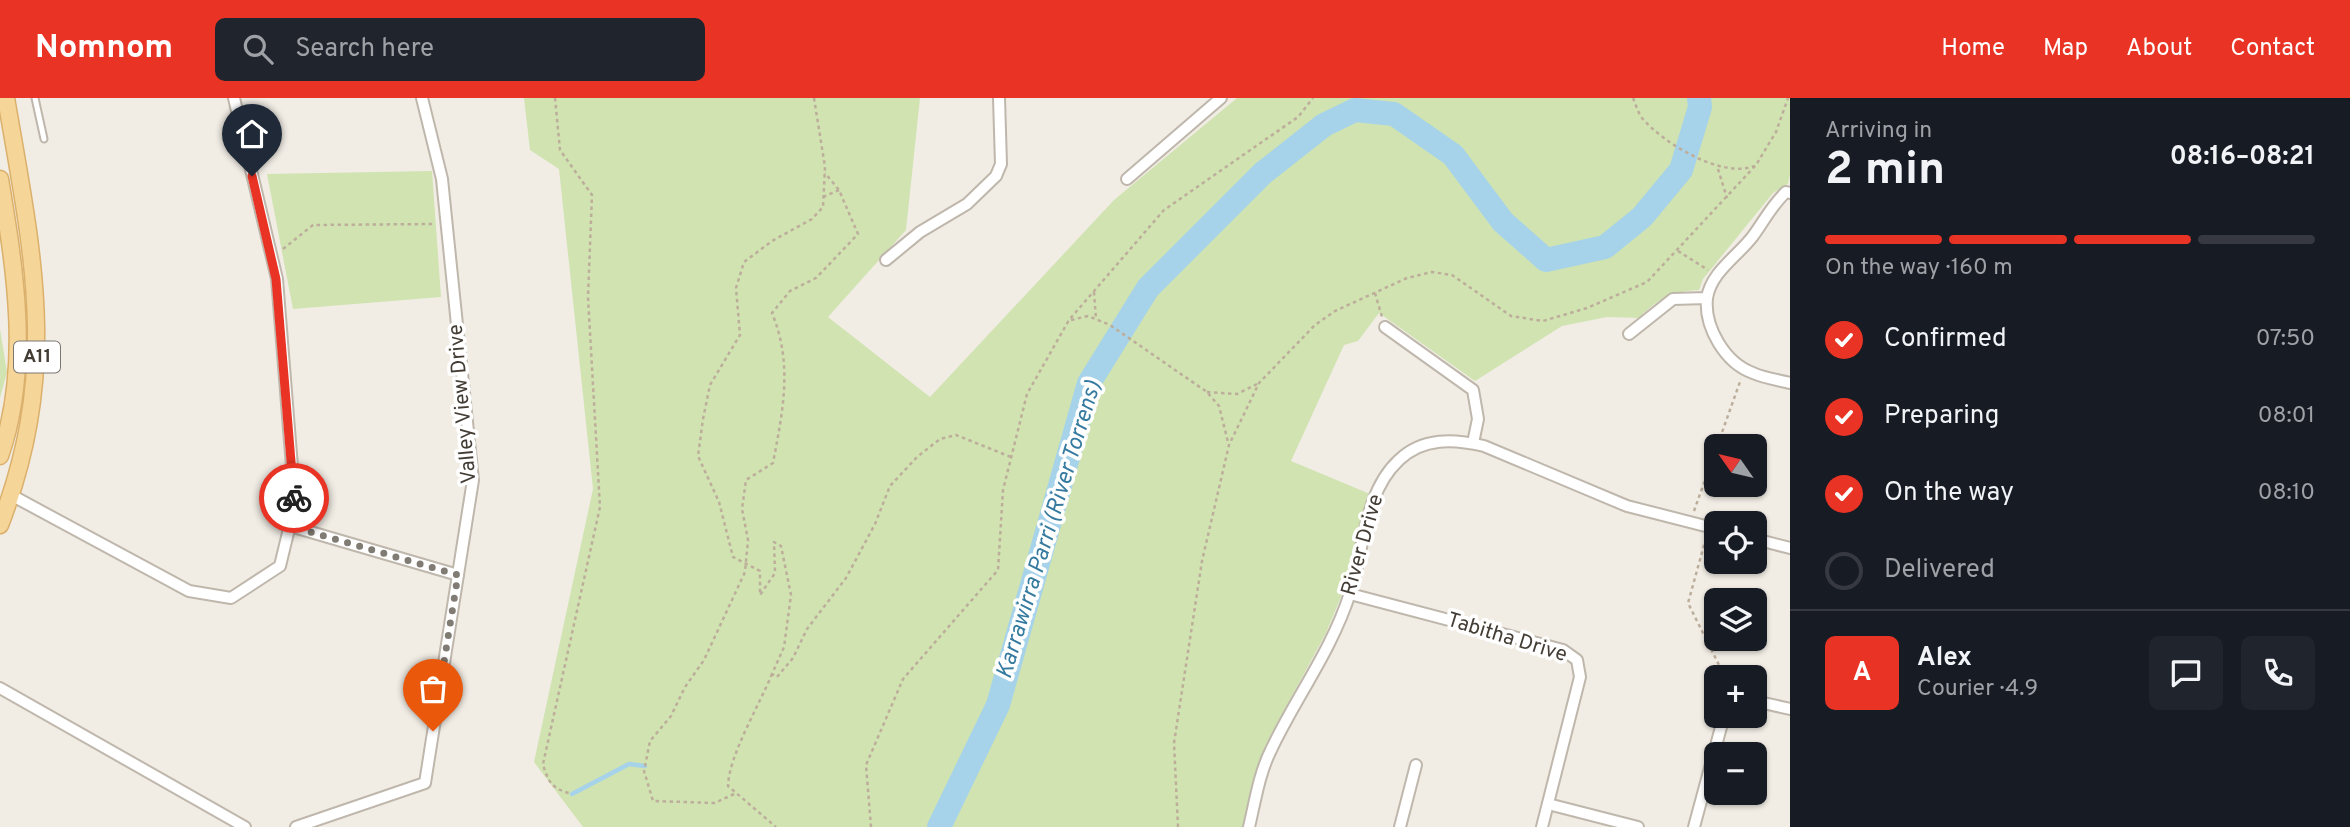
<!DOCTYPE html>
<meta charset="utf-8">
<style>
:root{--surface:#171b24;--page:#20242c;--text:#f1f3f6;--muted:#9ea1a6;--line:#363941;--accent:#e93324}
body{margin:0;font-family:Overpass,sans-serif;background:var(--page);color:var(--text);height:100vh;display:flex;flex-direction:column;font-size:26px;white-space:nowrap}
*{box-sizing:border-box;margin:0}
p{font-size:23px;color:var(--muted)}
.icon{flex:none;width:38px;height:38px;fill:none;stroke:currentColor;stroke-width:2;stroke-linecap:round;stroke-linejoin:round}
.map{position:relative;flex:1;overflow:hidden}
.panel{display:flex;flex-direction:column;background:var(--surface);width:560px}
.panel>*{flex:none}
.needle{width:46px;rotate:304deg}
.tools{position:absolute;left:1704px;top:336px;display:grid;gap:14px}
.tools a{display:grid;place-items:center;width:63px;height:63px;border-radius:10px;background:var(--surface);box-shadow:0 2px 5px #0004;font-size:35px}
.pin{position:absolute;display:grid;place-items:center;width:60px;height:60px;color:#fff;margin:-72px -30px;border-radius:50% 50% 50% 0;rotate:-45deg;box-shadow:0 0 7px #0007}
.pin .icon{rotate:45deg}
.courier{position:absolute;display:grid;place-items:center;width:70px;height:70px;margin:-35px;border:5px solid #e93324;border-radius:50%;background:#fff;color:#222;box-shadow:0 2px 9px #0007}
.summary em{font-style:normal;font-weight:700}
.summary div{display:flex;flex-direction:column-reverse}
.summary{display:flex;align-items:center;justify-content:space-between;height:119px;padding:0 35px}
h1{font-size:46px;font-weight:700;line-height:52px}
.bar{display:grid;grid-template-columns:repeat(4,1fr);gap:10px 7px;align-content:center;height:84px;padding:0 35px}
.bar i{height:9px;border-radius:5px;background:var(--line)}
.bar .active{background:var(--accent)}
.bar p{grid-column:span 4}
.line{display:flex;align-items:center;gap:18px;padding:0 35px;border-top:2px solid var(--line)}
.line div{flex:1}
.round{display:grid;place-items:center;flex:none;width:74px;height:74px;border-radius:10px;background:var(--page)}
ol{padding:0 35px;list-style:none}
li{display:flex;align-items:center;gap:21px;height:77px}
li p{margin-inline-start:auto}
li .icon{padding:7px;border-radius:50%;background:var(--accent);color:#fff;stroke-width:4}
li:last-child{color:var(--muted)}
li i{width:38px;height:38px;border:4px solid var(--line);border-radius:50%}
header{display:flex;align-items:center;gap:42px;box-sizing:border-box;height:98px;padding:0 35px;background:var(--accent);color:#fff}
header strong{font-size:33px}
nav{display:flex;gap:38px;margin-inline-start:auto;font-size:24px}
.search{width:490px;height:63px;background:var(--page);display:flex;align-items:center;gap:18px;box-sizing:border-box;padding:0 24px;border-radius:10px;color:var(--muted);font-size:26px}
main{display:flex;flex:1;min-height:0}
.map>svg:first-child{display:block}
.green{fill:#d0e3b1}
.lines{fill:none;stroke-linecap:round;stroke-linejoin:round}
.stream{stroke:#a6d3ea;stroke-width:4.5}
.river{stroke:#a6d3ea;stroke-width:24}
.service-casing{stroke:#bfb7ac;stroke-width:9}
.minor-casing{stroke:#bfb7ac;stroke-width:14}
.primary-casing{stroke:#dab06b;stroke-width:19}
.path{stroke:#bdae9b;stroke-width:2.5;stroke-dasharray:3.5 3.5;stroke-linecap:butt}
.service{stroke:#fff;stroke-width:5}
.minor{stroke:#fff;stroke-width:10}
.primary{stroke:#f6d599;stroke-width:16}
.done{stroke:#807b73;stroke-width:7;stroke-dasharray:0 12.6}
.route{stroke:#e93324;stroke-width:9}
.labels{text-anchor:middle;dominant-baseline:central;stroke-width:7;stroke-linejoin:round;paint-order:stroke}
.shield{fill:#fff;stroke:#7b7772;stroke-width:2}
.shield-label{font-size:19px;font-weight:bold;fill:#433d35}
.street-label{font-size:21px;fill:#433d35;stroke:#fff}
.water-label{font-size:23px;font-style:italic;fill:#357a9f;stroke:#fff}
</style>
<header>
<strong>Nomnom</strong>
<div class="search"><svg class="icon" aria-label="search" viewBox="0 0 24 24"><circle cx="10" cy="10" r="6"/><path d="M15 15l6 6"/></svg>Search here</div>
<nav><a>Home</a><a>Map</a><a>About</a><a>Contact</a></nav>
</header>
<main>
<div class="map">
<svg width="1790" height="729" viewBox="0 0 1790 729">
<rect width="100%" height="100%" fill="#f1ede5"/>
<g class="green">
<path d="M 524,0 L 920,0 L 906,132 L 828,219 L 930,299 L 1114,102 L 1237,0 L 1790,0 L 1790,77 L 1788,86 L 1773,95 L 1703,181 L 1699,192 C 1673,193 1657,201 1639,220 L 1607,219 L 1562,228 L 1475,283 L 1379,215 L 1358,243 L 1344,247 L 1291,363 L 1370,396 L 1343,494 L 1326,535 L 1264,650 L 1243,729 L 583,729 L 534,664 L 593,391 L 559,71 L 530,52 Z"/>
<path d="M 432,73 L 441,199 L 293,211 L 267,76 Z"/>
<path d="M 0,231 L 7,274 L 0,300 Z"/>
</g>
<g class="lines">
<path class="stream" d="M 572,696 L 629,666 L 645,668"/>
<path class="river" d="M 939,729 L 998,607 L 1089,285 L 1148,190 L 1263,75 L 1324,27 L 1355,12 L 1394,16 L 1453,57 L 1503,124 L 1546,162 L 1605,149 L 1642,119 L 1681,72 L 1700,9 L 1699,0"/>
<defs>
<path id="service" d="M 35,0 L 44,41"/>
<g id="minor">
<path d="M 1127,81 L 1221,0"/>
<path d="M 886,162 L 920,134 L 967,106 L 996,78 L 1001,66 L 999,0"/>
<path d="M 1707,200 C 1704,229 1725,265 1753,275 C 1764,280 1778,282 1790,285"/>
<path d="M 1385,229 L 1473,292 L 1478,321 L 1473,345"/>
<path d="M 1629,236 L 1673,201 L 1707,200 C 1711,174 1738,158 1753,138 C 1764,123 1772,107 1786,94 L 1790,95"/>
<path d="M 11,397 L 189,493 L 231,500 L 280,468 L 295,406 L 277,181 L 234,0"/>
<path d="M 290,428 L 458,477"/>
<path d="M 1755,441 L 1790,450"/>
<path d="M 1350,496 L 1563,552 L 1577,562 L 1580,579 L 1542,729"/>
<path d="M 0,590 L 245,729"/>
<path d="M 1755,603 L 1790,611"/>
<path d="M 1548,706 L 1638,729"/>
<path d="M 296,729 L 425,685 L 473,382 L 442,81 L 422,0"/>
<path d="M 1249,729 C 1255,704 1259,676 1271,652 C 1296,599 1332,552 1350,495 C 1364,452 1364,394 1399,362 C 1423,339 1454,341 1484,348 L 1627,408 L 1717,431"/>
<path d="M 1400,729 L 1416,667"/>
<path d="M 1694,729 L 1724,618"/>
</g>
<g id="primary">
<path d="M 0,81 C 15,171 31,269 0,358"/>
<path d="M 0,427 C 60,271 33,158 6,0"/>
</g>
</defs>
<use href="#service" class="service-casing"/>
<use href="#minor" class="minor-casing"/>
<use href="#primary" class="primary-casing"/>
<g class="path">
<path d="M 555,0 L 560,52 L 592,97 L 588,199 L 600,409 L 543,666 C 548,685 553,691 572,696"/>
<path d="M 814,0 L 825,69 L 823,109 L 812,121 L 772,143 L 744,164 L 736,190 L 740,237 L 710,287 L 703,321 L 698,358 L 719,404 L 733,459 L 760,473 L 760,497 L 775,475 L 774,444 L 781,448 L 791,497 L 784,549 L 772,576 L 777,579 L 793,560 L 807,531 L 846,480 L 875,426 L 890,388 L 917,359 L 940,341 L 956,337 L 1011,359"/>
<path d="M 1633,0 C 1636,7 1638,15 1642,20 C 1663,45 1722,81 1754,68"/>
<path d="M 1718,71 L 1727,100"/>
<path d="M 823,99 L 839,92"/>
<path d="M 283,151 L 313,127 L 435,126"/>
<path d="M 1678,153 L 1708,172"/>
<path d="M 1094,194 L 1096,222"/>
<path d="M 1375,195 L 1382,219"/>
<path d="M 1071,222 L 1088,218 L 1110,227 L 1207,294 L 1219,308 L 1228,344"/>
<path d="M 1207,294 L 1237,296 L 1257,286"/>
<path d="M 1694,413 L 1741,281"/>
<path d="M 1706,440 L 1688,505 L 1725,579"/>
<path d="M 772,576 C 759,608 729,657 728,688 L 776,729"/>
<path d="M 734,696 L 715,705 L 653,703 L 644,673 L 650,643 L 671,618 L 685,589 L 704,562 L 745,474 L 748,442 L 742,411 L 746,382 L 773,365 C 783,312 793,266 772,215 L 790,193 L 816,180 L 858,136 L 839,92 L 825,75"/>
<path d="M 871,729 L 866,667 L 903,581 L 998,472 L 1003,392 L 1027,296 L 1069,222 L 1164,112 L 1298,19 L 1313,0"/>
<path d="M 1178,729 L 1174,645 L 1202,463 L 1229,347 L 1259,285 L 1315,227 L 1335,213 L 1407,180 L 1432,174 L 1452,177 L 1511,218 L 1543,223 L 1587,210 L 1647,184 L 1756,67 L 1776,34 L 1788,0"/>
</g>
<use href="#service" class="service"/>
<use href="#minor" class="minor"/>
<use href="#primary" class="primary"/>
</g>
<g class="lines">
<path class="done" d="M 294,400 L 290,428 L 458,477 L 433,633"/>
<path class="route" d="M 252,78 L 276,181 L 294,400"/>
</g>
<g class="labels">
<rect class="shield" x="14" y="243.5" width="46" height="31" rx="5"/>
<g class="shield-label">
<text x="37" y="259">A11</text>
</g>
<g class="street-label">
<text transform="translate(463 306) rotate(-95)">Valley View Drive</text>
<text transform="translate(1363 447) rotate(-74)">River Drive</text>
<text transform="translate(1507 540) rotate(17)">Tabitha Drive</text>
</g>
<g class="water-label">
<text transform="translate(1050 432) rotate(-73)">Karrawirra Parri (River Torrens)</text>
</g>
</g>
</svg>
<div class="tools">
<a><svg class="needle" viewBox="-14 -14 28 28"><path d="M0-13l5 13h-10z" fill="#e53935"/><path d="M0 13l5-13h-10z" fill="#9ea1a6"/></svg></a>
<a><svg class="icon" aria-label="locate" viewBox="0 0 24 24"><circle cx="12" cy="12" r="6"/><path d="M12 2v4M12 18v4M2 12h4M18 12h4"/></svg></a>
<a><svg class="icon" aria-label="layers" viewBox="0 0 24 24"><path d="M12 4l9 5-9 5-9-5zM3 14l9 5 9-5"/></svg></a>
<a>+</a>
<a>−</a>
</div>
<div class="pin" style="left:433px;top:633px;background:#ea580c"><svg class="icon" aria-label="bag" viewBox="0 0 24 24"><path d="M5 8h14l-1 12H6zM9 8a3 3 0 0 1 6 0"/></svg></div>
<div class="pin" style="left:252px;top:78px;background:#1f2937"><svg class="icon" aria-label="home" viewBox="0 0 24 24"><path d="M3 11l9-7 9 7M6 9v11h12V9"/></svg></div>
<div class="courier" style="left:294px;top:400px"><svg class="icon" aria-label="bike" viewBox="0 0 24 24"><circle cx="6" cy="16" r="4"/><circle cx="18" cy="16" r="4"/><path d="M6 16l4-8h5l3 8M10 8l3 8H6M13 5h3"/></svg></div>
</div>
<section class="panel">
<div class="summary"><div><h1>2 min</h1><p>Arriving in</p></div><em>08:16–08:21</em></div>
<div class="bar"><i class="active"></i><i class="active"></i><i class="active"></i><i></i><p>On the way · 160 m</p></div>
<ol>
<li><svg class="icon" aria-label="check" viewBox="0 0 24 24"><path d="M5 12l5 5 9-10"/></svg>Confirmed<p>07:50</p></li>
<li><svg class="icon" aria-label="check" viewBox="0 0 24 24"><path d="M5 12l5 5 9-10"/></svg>Preparing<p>08:01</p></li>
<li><svg class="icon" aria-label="check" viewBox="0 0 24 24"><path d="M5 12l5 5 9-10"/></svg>On the way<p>08:10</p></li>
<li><i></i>Delivered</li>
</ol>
<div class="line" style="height:126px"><b class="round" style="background:var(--accent);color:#fff">A</b><div><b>Alex</b><p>Courier · 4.9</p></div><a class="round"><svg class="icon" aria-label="chat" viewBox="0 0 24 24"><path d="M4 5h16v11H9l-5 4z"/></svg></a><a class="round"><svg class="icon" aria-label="phone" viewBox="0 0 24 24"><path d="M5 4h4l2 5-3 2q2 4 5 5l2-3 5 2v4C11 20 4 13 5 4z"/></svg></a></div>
</section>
</main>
